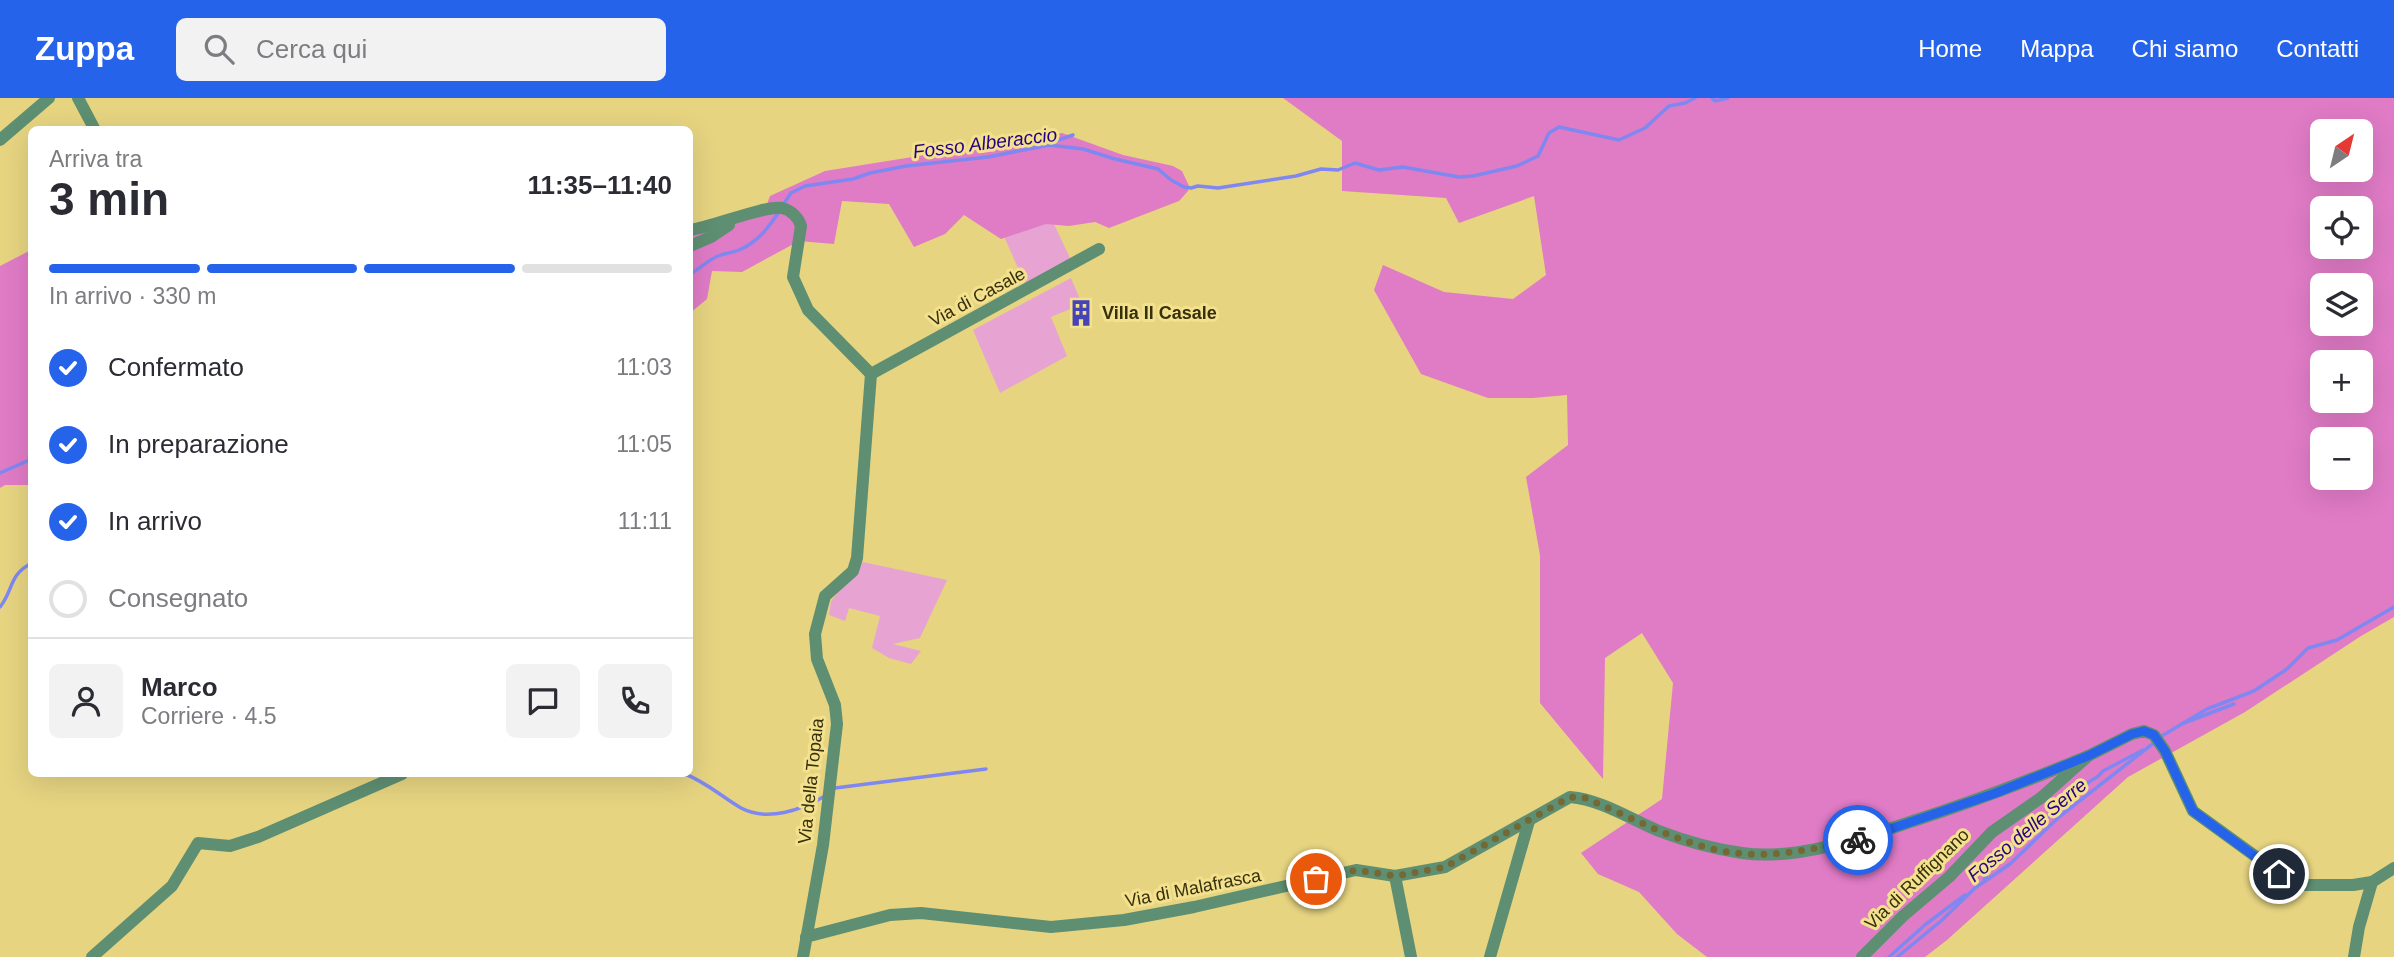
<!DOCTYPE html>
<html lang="it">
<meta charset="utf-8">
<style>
:root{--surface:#fff;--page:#f2f2f3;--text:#2b2b33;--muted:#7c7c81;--line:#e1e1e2;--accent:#2563eb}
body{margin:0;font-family:Arial,sans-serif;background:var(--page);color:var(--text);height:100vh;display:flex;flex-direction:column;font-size:26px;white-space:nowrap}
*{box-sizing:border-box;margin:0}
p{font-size:23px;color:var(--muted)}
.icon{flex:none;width:38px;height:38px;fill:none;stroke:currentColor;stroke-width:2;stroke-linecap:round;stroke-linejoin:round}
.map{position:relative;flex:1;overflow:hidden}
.drawer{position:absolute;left:28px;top:28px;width:665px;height:651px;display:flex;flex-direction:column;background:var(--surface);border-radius:10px;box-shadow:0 7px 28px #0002}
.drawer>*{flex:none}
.needle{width:46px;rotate:35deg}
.controls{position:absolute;left:2310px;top:21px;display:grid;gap:14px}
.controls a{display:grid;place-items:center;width:63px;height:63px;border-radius:10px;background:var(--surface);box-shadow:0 7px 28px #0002;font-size:35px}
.pin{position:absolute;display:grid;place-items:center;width:60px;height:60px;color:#fff;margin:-30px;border:4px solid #fff;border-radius:50%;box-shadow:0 2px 7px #0007}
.courier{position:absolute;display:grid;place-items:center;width:70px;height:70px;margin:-35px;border:5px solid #2563eb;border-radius:50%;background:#fff;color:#222;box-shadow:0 2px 9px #0007}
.headline em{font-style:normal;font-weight:700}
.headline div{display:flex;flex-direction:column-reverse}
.headline{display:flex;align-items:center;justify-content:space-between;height:119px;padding:0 21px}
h1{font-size:46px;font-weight:700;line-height:52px}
.bar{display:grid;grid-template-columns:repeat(4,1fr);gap:10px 7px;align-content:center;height:84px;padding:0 21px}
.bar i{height:9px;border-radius:5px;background:var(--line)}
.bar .selected{background:var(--accent)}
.bar p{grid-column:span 4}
.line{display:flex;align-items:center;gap:18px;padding:0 21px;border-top:2px solid var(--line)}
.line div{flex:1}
.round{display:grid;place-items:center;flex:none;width:74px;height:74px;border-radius:10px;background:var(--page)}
ol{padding:0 21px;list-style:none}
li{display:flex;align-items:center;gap:21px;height:77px}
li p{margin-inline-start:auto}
li .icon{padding:7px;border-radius:50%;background:var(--accent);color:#fff;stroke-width:4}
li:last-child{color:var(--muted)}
li i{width:38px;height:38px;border:4px solid var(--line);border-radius:50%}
header{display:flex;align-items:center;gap:42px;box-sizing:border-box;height:98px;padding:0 35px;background:var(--accent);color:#fff}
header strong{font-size:33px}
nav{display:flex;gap:38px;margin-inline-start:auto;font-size:24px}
.search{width:490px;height:63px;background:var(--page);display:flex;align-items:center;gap:18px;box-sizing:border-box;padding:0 24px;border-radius:10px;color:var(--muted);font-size:26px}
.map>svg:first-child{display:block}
.green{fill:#e7a4d3}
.forest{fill:#e07bc6;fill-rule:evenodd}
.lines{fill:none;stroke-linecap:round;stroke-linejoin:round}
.stream{stroke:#7f88f1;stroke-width:3.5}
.minor{stroke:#5e8f72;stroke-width:12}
.done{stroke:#746935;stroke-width:7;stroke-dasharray:0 12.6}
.route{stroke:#2563eb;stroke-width:9}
.labels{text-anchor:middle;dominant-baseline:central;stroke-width:6;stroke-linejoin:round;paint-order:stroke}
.street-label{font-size:18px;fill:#37300c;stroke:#f3e18e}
.poi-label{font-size:18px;font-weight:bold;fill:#37300c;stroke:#f3e18e;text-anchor:start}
.water-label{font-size:19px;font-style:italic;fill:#240085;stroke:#f3e18e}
</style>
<header>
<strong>Zuppa</strong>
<div class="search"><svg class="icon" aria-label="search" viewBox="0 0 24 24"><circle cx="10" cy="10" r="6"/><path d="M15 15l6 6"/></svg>Cerca qui</div>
<nav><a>Home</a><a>Mappa</a><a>Chi siamo</a><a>Contatti</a></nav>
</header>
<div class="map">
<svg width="2394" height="859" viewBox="0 0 2394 859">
<rect width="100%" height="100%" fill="#e6d481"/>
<g class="green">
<path d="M 1052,122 L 1071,162 L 1025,186 L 1003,136 Z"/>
<path d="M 1071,180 L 1082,206 L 1051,219 L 1067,258 L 1000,295 L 973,232 Z"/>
<path d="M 863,464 L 947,482 L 920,540 L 893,546 L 921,553 L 911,566 L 889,560 L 872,550 L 880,518 L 849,510 L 845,523 L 829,517 L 831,503 Z"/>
</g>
<g class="forest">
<path d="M 1283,0 L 2394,0 L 2394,519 L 2361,538 L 2245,614 L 2128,679 L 1947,842 L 1925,859 L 1707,859 L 1677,836 L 1639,794 L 1598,776 L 1581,755 L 1662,701 L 1673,585 L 1642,535 L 1605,560 L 1603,681 L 1540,605 L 1540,457 L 1526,379 L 1568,347 L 1567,297 L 1533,300 L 1488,300 L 1421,276 L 1374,192 L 1383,167 L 1444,194 L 1513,201 L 1546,177 L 1534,98 L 1459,125 L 1446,100 L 1342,93 L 1342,43 ZM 2322,33 L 2361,33 L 2361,72 L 2322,72 ZM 2322,110 L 2361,110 L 2361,149 L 2322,149 ZM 2322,187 L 2361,187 L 2361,226 L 2322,226 ZM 2322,264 L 2361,264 L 2361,303 L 2322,303 ZM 2322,341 L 2361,341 L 2361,380 L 2322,380 Z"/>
<path d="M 1062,35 L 1123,57 L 1173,68 L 1182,73 L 1189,88 L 1188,93 L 1179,103 L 1109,130 L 1095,124 L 1069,128 L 1046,126 L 1001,141 L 964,117 L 945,136 L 914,149 L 889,106 L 842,103 L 834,146 L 799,143 L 742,174 L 712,173 L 707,201 L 690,215 L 690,132 L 764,114 L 770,98 L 825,73 L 975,49 L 1007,48 L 1032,38 Z"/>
<path d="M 31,152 L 31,387 L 5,387 L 0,390 L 0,168 Z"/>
</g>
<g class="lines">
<g class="stream">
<path d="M 1712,0 L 1715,3 L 1728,0"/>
<path d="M 1046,46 L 1073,37"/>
<path d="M 783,107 L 791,95 L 805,88 L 853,81 L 870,75 L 906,68 L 988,59 L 1049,47 L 1083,51 L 1115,61 L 1158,71 L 1171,82 L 1184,89 L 1191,90 L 1198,88 L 1218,90 L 1296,78 L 1321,71 L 1338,72 L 1355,65 L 1379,72 L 1403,69 L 1459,79 L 1473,78 L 1517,68 L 1538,58 L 1549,35 L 1559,29 L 1619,42 L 1645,30 L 1669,8 L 1685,5 L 1695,0"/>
<path d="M 690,176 C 700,171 708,162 718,158 C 725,155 732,155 739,152 C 758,144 768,130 779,114"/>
<path d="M 0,375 L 32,361"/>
<path d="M 0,509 C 14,492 8,477 32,465"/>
<path d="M 2184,625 L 2234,606"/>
<path d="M 2160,639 L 2207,611 L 2254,593 L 2287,571 L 2308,550 L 2337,542 L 2394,509"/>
<path d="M 685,676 C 706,684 722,699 741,710 C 768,724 801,712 825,698"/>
<path d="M 835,690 L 986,671"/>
<path d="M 1984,782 L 1995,762 L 2017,747 L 2043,721 L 2055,714 L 2065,699 C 2077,699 2081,690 2089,684 C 2095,680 2098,680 2103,673 L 2143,652"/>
<path d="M 1889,859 L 1926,826 L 1965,797"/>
<path d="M 1897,859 L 1941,823 L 1975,790 L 2010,766 L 2059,719 L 2155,644"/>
</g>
<g class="minor">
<path d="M 78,0 L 95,32"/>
<path d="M 0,42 L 49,0"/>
<path d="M 690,132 C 712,129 766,107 782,110 C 791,112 799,120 801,128 L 793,179 L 808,212 L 871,276"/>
<path d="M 690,148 L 711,139 L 729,127"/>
<path d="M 871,276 L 1099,151"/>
<path d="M 1395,778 L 1411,859"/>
<path d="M 806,839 L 890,817 L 921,815 L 1051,829 L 1124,822 L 1194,809 L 1356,772 L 1395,778 L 1445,769 L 1570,699 C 1602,702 1630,721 1659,733 C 1685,743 1714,751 1742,755 C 1795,763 1863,740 1913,723 C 1972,704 2030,682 2088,658"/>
<path d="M 92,859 L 172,788 L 198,745 L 230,748 L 258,739 L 402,676"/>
<path d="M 803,859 L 823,747 L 837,626 L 835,607 L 817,561 L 815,536 L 825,498 L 853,473 L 857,460 L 871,276"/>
<path d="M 1490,859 L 1529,723"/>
<path d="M 1862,859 L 1903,818 L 1949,779 L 1992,734 L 2042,699 L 2088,658 L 2132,636 L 2144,633 L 2154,637 L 2165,653 L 2193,713 L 2295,787 L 2353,787 L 2372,784 L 2394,770"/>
<path d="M 2354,859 L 2359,829 L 2372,784"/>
</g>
</g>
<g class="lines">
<path class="done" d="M 1316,781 L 1356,772 L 1395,778 L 1445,769 L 1570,699 L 1585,700 C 1637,721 1690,753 1747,756 C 1784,758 1821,749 1858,742"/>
<path class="route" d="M 1858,742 L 1996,695 L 2088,658 L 2132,636 L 2144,633 L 2154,637 L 2165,653 L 2193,713 L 2279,776"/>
</g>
<defs>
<symbol id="building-bare" viewBox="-9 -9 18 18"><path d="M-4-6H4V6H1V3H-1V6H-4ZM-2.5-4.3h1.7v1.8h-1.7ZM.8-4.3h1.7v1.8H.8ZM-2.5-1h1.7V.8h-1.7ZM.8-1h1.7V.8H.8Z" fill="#4643b8" stroke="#f3e18e" stroke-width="2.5" paint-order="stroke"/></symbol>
</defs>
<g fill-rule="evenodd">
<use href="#building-bare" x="1062" y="196" width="38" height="38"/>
</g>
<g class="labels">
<g class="street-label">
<text transform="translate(977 199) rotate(-28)">Via di Casale</text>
<text transform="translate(811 683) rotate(-84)">Via della Topaia</text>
<text transform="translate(1917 781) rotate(-44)">Via di Ruffignano</text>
<text transform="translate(1193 790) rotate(-11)">Via di Malafrasca</text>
</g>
<g class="poi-label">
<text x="1102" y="215">Villa Il Casale</text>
</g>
<g class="water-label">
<text transform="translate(985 45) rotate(-7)">Fosso Alberaccio</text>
<text transform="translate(2027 732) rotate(-40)">Fosso delle Serre</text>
</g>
</g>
</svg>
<div class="controls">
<a><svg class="needle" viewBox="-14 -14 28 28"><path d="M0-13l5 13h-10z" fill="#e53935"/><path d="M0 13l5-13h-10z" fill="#7c7c81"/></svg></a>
<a><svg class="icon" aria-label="locate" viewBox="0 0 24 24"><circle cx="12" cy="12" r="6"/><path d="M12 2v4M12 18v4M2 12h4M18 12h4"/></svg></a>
<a><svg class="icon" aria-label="layers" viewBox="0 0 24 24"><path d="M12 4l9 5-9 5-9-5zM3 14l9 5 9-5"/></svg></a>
<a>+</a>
<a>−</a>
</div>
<div class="pin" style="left:1316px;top:781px;background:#ea580c"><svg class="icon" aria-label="bag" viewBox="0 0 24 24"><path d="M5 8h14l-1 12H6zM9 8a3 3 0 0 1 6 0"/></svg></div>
<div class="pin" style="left:2279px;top:776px;background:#1f2937"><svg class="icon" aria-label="home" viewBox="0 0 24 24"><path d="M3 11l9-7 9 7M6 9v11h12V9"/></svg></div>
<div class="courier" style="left:1858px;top:742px"><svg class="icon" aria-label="bike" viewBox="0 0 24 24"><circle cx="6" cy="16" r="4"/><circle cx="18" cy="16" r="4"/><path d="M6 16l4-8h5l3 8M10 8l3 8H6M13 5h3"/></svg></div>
<section class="drawer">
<div class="headline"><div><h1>3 min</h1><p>Arriva tra</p></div><em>11:35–11:40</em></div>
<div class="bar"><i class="selected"></i><i class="selected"></i><i class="selected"></i><i></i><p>In arrivo · 330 m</p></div>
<ol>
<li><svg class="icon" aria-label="check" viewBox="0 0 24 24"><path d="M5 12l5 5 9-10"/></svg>Confermato<p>11:03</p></li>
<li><svg class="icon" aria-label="check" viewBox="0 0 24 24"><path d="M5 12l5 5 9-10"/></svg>In preparazione<p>11:05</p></li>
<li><svg class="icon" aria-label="check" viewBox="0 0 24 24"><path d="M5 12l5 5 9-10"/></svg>In arrivo<p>11:11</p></li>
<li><i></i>Consegnato</li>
</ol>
<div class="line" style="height:126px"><a class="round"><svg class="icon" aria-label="person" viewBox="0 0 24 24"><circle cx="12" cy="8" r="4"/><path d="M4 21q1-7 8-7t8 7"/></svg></a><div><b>Marco</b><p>Corriere · 4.5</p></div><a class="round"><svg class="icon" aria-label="chat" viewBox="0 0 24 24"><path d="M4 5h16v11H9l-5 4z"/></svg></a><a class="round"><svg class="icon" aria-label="phone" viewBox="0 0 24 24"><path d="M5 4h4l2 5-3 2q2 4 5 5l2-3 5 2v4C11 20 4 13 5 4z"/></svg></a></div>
</section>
</div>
